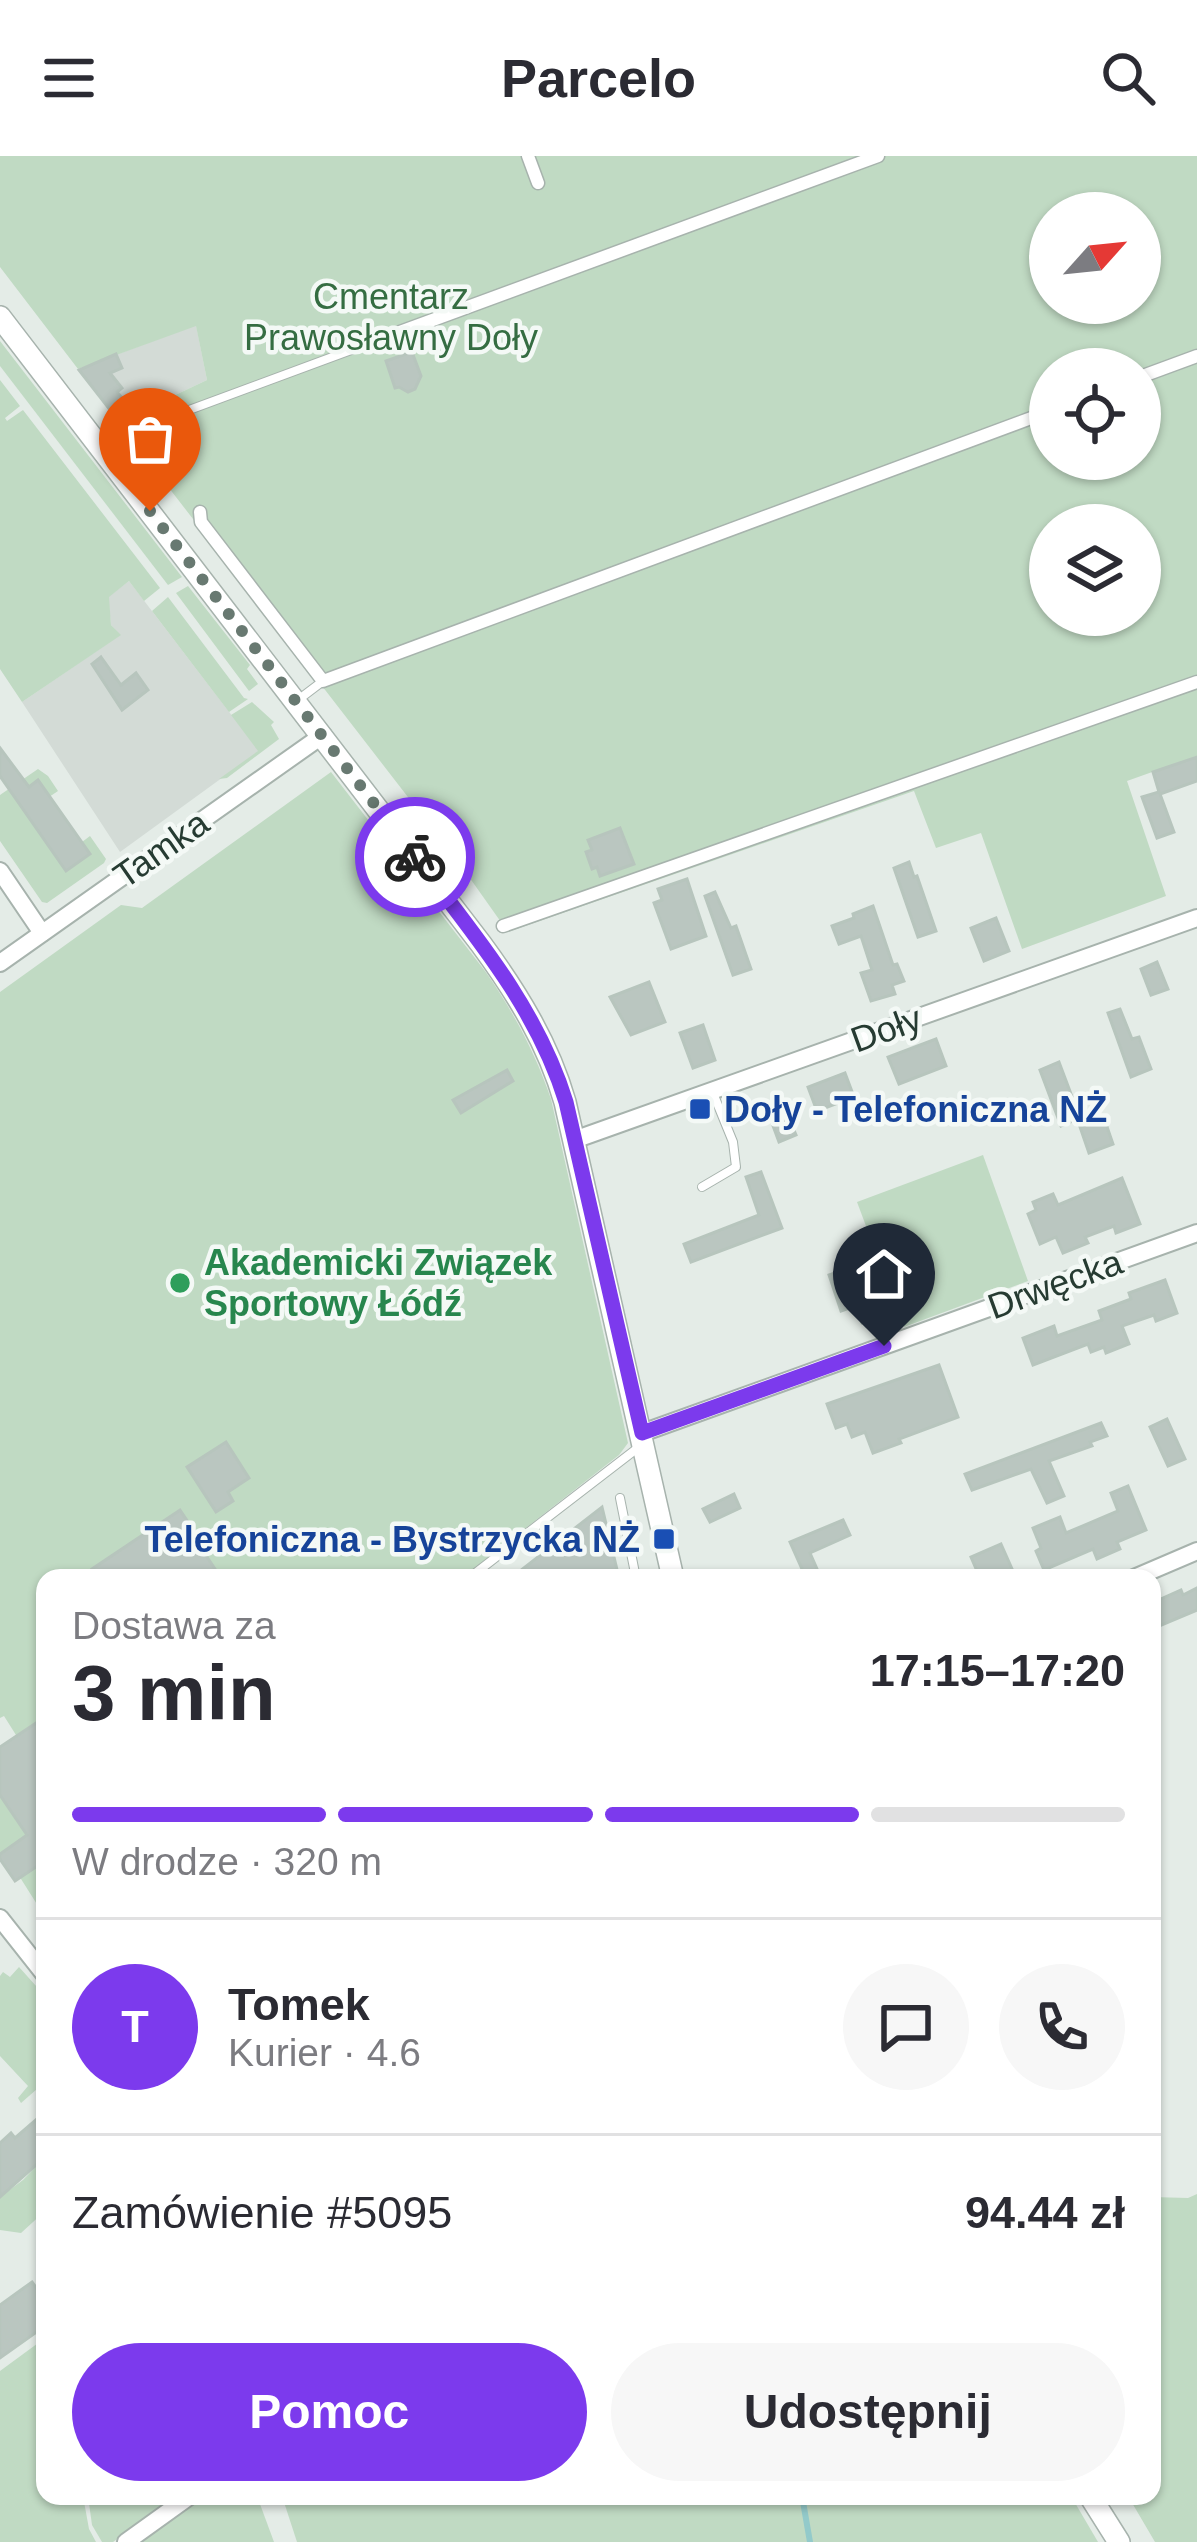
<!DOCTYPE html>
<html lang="pl">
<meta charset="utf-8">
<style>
:root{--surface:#fff;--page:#f7f7f7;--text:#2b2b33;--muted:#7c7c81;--line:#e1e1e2;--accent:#7c3aed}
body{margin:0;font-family:Arial,sans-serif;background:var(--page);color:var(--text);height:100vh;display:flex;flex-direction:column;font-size:45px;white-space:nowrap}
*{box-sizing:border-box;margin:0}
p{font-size:39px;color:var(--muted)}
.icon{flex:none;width:66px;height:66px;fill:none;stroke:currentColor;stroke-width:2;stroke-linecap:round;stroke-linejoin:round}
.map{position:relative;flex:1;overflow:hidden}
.side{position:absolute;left:36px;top:1413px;width:1125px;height:936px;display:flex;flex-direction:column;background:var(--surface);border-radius:24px;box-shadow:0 3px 9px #0004}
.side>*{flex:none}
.needle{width:78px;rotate:63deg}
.tools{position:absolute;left:1029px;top:36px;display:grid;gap:24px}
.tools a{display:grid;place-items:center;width:132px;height:132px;border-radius:50%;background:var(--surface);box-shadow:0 3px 9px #0004;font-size:60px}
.pin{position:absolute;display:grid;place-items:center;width:102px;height:102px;color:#fff;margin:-123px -51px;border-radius:50% 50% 50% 0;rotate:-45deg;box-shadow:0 0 12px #0007}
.pin .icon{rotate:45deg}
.courier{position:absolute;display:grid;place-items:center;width:120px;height:120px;margin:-60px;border:9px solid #7c3aed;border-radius:50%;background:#fff;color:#222;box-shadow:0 3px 15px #0007}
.summary em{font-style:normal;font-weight:700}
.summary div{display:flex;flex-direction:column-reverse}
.summary{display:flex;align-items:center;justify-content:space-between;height:204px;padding:0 36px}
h1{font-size:78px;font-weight:700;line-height:90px}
.bar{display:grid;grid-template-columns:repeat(4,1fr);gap:18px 12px;align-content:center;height:144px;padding:0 36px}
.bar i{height:15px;border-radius:9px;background:var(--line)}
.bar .on{background:var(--accent)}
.bar p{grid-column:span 4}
.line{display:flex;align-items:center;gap:30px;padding:0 36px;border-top:3px solid var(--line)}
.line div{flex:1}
.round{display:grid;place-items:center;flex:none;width:126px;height:126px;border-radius:63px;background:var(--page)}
.primary-button{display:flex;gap:24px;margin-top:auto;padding:24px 36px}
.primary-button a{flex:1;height:138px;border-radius:72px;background:var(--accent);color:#fff;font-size:48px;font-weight:700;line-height:138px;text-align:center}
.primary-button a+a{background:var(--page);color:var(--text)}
header{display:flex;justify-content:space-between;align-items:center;height:156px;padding:0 36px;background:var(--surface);font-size:54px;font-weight:700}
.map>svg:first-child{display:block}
.built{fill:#d3dbd6}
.green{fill:#c0dac3;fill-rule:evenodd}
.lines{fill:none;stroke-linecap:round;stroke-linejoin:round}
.stream{stroke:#93caca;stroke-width:6}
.building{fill:#bac6c0;stroke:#b7c5bd;stroke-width:3}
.service-casing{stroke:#a7b3ad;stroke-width:10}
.pedestrian-casing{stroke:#a7b3ad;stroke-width:15}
.minor-casing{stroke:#a7b3ad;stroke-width:20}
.tertiary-casing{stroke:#a7b3ad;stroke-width:24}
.service{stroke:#fff;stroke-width:8}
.pedestrian{stroke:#fff;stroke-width:12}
.minor{stroke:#fff;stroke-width:16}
.tertiary{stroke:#fff;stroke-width:21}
.done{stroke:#687971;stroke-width:12;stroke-dasharray:0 21.6}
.route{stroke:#7c3aed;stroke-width:15}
.transit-dot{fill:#1a4fb4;stroke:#f4f9f6;stroke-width:4.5}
.leisure-dot{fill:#2e9e5b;stroke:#f4f9f6;stroke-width:4.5}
.labels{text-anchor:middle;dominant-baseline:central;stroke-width:9;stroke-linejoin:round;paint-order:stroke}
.park-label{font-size:36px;fill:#356d42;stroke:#f4f9f6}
.street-label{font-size:36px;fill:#263b32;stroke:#f4f9f6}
.transit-label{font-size:36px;font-weight:bold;fill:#164399;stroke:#f4f9f6;text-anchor:start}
.leisure-label{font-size:36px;font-weight:bold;fill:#27864d;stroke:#f4f9f6;text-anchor:start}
</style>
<header><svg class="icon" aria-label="menu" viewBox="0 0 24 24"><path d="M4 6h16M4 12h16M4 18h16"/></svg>Parcelo<svg class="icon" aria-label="search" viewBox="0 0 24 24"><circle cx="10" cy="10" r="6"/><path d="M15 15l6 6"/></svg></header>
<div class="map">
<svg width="1197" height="2386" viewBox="0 0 1197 2386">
<rect width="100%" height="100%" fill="#e4ece7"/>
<g class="built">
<path d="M 196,169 L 207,224 L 118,266 L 78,213 Z"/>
<path d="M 129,425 L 259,595 L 120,696 L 22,546 L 120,479 L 111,469 L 108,441 Z"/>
</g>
<g class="green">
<path d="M 0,0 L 1197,0 L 1197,600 L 1127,625 L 1166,740 L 1022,793 L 981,677 L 936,692 L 914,635 L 508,776 L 462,711 L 118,266 L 207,224 L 196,170 L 78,213 L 0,111 ZM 1050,57 L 1140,57 L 1140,147 L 1050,147 ZM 1050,213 L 1140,213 L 1140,303 L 1050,303 ZM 1050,369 L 1140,369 L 1140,459 L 1050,459 Z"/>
<path d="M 0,185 L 182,421 L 168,429 L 0,210 Z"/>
<path d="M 0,224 L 20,250 L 5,262 L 7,265 L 23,254 L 160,432 L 144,445 L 129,425 L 109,441 L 111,469 L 121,479 L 22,546 L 0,513 Z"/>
<path d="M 188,430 L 250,509 L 247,513 L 258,528 L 249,535 L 176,437 Z"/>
<path d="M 168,441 L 244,542 L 248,543 L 229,556 L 152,455 Z"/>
<path d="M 252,546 L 274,566 L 271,569 L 279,583 L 227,622 L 219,623 L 258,595 L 231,559 Z"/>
<path d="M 38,613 L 48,620 L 58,635 L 49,641 L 38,625 L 15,642 L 65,714 L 90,699 L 82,686 L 90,680 L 106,703 L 104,707 L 47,747 L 42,746 L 0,685 L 0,639 Z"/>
<path d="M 331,616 L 485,815 C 513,855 535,896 551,943 L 628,1287 L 619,1299 L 462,1422 L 45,1422 L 45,1761 L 4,1696 L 0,1698 L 0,1591 L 16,1579 L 4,1560 L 0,1562 L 0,836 L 121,749 L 142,752 Z"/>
<path d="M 983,999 L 1028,1125 L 904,1171 L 857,1046 Z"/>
<path d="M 19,1811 L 45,1840 L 45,1926 L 21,1947 L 18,1942 L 28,1930 L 0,1900 L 0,1820 L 3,1816 L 10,1821 Z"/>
<path d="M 45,2001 L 45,2055 L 21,2077 L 0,2074 L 0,2041 L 23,2024 Z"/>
<path d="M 1197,2038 L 1197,2386 L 1155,2386 L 1128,2340 L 1152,2340 L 1152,2041 L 1188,2042 Z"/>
<path d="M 45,2182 L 45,2340 L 83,2340 L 89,2373 L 96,2386 L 0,2386 L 0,2215 Z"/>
<path d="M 88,2340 L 176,2340 L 113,2386 L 102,2386 L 92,2369 Z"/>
<path d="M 205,2340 L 257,2340 L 274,2386 L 140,2386 Z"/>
<path d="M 282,2340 L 1071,2340 L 1098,2386 L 297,2386 Z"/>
</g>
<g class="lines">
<path class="stream" d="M 802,2340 L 810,2386"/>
</g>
<g class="building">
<path d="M 412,196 L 421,220 L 415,233 L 408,236 L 399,231 L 395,232 L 386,205 Z"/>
<path d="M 116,198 L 122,212 L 110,217 L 122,232 L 117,236 L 124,244 L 111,255 L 79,214 Z"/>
<path d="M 101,501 L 121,529 L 136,517 L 148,534 L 122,554 L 92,508 Z"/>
<path d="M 0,592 L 29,631 L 38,624 L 90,698 L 66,715 L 0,620 Z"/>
<path d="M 1197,601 L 1197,625 L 1160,638 L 1174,676 L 1157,682 L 1142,641 L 1159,636 L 1153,616 Z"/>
<path d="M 620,672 L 634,708 L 600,720 L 597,711 L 592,713 L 586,696 L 592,694 L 588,684 Z"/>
<path d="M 909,706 L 914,721 L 917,720 L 936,775 L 918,781 L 894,712 Z"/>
<path d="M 687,723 L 706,780 L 671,793 L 654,747 L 662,744 L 658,733 Z"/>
<path d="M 715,736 L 731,772 L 736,770 L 751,813 L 733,819 L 705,740 Z"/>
<path d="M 873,750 L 893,809 L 897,808 L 904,825 L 892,829 L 895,838 L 871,845 L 861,817 L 872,814 L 861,780 L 839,788 L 832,770 L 854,762 L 853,758 Z"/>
<path d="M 996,762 L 1009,795 L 984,805 L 971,772 Z"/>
<path d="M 1157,806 L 1168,833 L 1151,839 L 1141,813 Z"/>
<path d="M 649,826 L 665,866 L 631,879 L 610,841 Z"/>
<path d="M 1120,853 L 1132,883 L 1139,881 L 1151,913 L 1131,921 L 1108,857 Z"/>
<path d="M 703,869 L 715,904 L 693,912 L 680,877 Z"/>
<path d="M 936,883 L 946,910 L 899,928 L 888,901 Z"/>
<path d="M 1059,906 L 1080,962 L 1061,970 L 1040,914 Z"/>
<path d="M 507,914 L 513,925 L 461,957 L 453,944 Z"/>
<path d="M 845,917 L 854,941 L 817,955 L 808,931 Z"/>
<path d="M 785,953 L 796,979 L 779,986 L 769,959 Z"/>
<path d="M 1104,962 L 1113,988 L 1089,997 L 1080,971 Z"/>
<path d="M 761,1016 L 782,1072 L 691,1106 L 684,1088 L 759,1059 L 746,1021 Z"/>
<path d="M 1122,1022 L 1140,1068 L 1116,1077 L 1114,1070 L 1085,1081 L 1088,1087 L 1063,1097 L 1056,1081 L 1040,1088 L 1028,1058 L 1036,1054 L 1033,1046 L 1053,1038 L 1058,1049 Z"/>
<path d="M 861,1108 L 880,1161 L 862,1167 L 855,1150 L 841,1155 L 829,1119 Z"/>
<path d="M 1165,1124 L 1177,1157 L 1156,1165 L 1154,1159 L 1122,1170 L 1129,1188 L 1106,1197 L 1104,1191 L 1091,1196 L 1088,1188 L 1033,1209 L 1023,1182 L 1054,1170 L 1057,1180 L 1102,1164 L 1099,1155 L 1131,1143 L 1129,1137 Z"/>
<path d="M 939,1209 L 958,1261 L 899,1283 L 901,1287 L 873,1297 L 865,1276 L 852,1281 L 847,1268 L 836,1272 L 827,1248 Z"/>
<path d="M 1167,1263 L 1185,1303 L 1168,1310 L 1150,1271 Z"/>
<path d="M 1101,1267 L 1107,1280 L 1090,1286 L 1092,1290 L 1049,1305 L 1064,1340 L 1047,1347 L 1031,1313 L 972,1334 L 965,1318 Z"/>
<path d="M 226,1286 L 249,1322 L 228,1336 L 233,1345 L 216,1356 L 187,1311 Z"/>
<path d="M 1128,1330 L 1146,1374 L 1117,1386 L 1120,1393 L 1097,1403 L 1093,1393 L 1044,1414 L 1036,1395 L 1041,1392 L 1033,1372 L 1060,1361 L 1066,1377 L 1118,1355 L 1111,1337 Z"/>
<path d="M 734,1338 L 740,1352 L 710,1366 L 703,1353 Z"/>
<path d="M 602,1351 L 619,1422 L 511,1422 Z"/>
<path d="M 180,1354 L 196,1378 L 193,1380 L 221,1422 L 98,1422 L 92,1413 Z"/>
<path d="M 843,1364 L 850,1379 L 810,1397 L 821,1422 L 806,1422 L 790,1386 Z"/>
<path d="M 1001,1388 L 1016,1422 L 980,1422 L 971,1401 Z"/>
<path d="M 1197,1432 L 1197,1454 L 1152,1473 L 1152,1447 L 1181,1434 L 1183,1439 Z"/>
<path d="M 45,1561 L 45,1705 L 15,1725 L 0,1703 L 0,1698 L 27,1679 L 0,1639 L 0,1591 Z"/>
<path d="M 45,1956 L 45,2001 L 0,2041 L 0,1987 L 11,1977 L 15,1982 Z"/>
<path d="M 32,2126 L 45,2144 L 45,2170 L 0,2202 L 0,2149 Z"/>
</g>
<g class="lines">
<defs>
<g id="service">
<path d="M 104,292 L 127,277 L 381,183"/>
<path d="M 298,544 L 323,525"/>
<path d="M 702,1031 L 736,1011 L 733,986 L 713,937"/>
<path d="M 620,1342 L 636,1422"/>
<path d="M 469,1422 L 639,1291"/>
</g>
<g id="pedestrian">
<path d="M 528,0 L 538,27"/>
<path d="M 381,183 L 878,0"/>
<path d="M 1140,221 L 1197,200"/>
<path d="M 200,356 L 201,366 L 323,525 L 1050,255"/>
<path d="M 503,770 L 1197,526"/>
</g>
<g id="minor">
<path d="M 0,715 L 42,777"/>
<path d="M 0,807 L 323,579"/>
<path d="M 574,984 L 1197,762"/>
<path d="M 642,1277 L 1197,1077"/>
<path d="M 1134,1422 L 1197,1395"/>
<path d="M 0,1762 L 45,1819"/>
<path d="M 126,2386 L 190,2340"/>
</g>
<g id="tertiary">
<path d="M 0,161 L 481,788 C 517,837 548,887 565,946 L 673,1422"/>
<path d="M 1090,2340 L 1119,2386"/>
</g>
</defs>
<use href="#service" class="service-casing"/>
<use href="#pedestrian" class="pedestrian-casing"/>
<use href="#minor" class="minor-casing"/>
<use href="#tertiary" class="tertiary-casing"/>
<use href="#service" class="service"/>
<use href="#pedestrian" class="pedestrian"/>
<use href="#minor" class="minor"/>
<use href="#tertiary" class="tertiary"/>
</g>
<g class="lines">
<path class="done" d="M 150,355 L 415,701"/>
<path class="route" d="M 415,701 C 474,778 537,852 566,946 L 642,1277 L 884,1190"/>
</g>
<g class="transit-dot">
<rect x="688" y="941" width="24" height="24" rx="6"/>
<rect x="652" y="1371" width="24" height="24" rx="6"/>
</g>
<circle class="leisure-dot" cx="180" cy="1127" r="12"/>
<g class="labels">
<g class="park-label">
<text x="391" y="140">Cmentarz<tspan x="391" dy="41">Prawosławny Doły</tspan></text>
</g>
<g class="street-label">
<text transform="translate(161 693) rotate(-35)">Tamka</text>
<text transform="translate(886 873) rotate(-20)">Doły</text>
<text transform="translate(1055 1128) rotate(-20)">Drwęcka</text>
</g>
<g class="transit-label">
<text x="724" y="953">Doły - Telefoniczna NŻ</text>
<text x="640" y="1383" text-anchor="end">Telefoniczna - Bystrzycka NŻ</text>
</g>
<g class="leisure-label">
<text x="204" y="1106">Akademicki Związek<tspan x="204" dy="41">Sportowy Łódź</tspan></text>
</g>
</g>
</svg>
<div class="tools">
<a><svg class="needle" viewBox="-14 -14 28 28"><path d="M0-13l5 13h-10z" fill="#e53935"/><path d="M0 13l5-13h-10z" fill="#7c7c81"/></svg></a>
<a><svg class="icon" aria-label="locate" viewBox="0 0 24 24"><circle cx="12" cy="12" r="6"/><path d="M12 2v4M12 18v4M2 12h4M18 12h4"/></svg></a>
<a><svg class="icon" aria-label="layers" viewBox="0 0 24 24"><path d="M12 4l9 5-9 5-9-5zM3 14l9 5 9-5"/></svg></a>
</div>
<div class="pin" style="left:150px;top:355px;background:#ea580c"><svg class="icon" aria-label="bag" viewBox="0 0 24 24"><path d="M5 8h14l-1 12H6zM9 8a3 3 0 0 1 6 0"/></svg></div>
<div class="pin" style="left:884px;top:1190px;background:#1f2937"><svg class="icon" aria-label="home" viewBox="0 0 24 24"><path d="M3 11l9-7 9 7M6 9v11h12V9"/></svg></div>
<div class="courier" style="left:415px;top:701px"><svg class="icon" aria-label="bike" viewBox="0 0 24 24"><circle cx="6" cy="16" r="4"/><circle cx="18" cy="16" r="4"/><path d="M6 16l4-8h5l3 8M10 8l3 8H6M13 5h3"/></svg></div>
<section class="side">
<div class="summary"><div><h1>3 min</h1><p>Dostawa za</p></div><em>17:15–17:20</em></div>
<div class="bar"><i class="on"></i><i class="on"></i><i class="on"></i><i></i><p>W drodze · 320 m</p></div>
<div class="line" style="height:216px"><b class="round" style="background:var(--accent);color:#fff">T</b><div><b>Tomek</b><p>Kurier · 4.6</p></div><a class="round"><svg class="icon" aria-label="chat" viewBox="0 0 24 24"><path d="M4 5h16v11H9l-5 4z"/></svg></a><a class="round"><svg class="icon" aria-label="phone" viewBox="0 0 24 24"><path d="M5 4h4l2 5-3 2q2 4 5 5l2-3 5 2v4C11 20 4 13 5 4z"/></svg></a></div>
<div class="line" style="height:156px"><div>Zamówienie #5095</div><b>94.44 zł</b></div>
<div class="primary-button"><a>Pomoc</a><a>Udostępnij</a></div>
</section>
</div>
